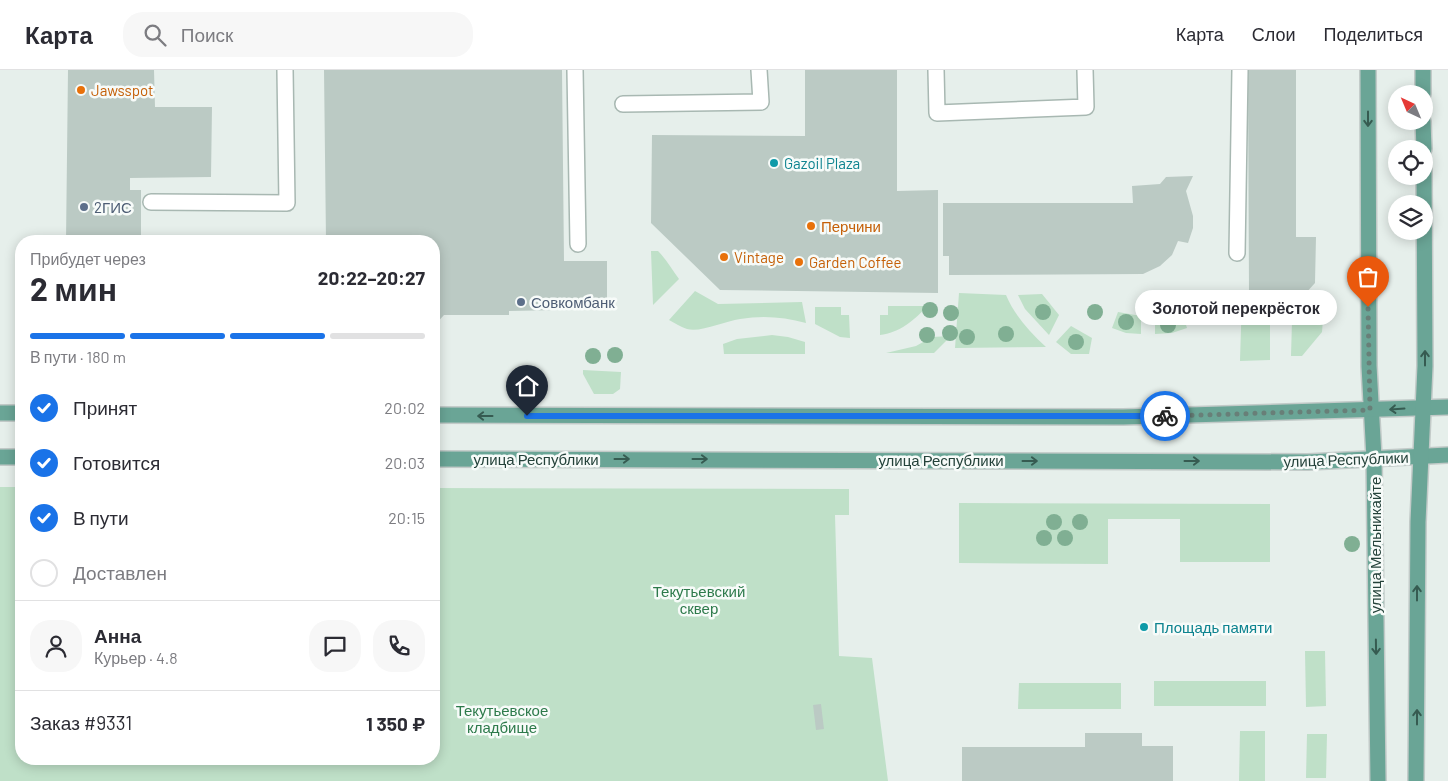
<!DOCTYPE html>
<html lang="ru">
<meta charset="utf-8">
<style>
:root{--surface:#fff;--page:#f7f7f7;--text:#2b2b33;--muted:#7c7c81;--line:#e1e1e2;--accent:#1a73e8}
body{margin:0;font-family:Barlow,sans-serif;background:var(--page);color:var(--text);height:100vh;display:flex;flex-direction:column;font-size:19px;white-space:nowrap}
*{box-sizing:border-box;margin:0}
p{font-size:16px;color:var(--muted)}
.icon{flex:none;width:28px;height:28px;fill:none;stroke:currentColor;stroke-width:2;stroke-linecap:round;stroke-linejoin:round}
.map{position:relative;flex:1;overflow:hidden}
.side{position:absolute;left:15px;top:165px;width:425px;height:530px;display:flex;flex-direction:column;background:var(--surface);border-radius:20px;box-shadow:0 2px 12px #0003}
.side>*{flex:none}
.needle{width:32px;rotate:316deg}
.controls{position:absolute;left:1388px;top:15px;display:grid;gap:10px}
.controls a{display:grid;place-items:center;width:45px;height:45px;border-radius:50%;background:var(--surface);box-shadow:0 2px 12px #0003;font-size:25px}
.pin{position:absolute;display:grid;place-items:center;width:42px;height:42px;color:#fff;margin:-51px -21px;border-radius:50% 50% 50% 0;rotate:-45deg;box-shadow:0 0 5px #0007}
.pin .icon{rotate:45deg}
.courier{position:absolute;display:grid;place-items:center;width:50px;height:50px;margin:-25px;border:4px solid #1a73e8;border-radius:50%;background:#fff;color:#222;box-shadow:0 1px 6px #0007}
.bubble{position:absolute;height:35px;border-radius:18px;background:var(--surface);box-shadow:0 2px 12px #0003;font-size:16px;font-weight:700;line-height:35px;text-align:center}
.headline em{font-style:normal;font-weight:700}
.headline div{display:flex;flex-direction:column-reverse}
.headline{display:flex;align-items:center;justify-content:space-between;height:85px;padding:0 15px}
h1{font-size:32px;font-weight:700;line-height:38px}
.bar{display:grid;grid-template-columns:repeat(4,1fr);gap:8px 5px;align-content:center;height:60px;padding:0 15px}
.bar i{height:6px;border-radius:4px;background:var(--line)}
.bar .selected{background:var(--accent)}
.bar p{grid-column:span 4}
.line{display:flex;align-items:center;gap:12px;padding:0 15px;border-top:1px solid var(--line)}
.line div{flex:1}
.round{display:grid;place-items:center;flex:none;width:52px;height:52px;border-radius:20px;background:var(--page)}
ol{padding:0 15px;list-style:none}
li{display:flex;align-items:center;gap:15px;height:55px}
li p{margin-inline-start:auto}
li .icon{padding:5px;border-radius:50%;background:var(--accent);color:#fff;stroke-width:4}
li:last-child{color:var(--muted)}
li i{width:28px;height:28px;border:2px solid var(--line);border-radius:50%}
header{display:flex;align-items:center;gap:30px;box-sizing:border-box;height:70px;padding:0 25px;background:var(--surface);border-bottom:1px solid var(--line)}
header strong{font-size:24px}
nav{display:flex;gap:28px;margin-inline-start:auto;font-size:18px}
.search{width:350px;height:45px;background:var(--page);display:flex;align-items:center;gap:12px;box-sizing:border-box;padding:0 18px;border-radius:20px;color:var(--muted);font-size:19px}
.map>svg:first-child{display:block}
.green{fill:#bfe0c8}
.building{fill:#bbcac4}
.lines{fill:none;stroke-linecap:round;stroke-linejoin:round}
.minor-casing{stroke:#a8b8b2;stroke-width:18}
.major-casing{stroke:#c2cac8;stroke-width:18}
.minor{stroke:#fff;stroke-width:15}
.major{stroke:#6aa596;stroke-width:15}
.tree{fill:#80af93}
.oneway{stroke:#365b51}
.done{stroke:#687f78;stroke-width:5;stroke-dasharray:0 9}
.route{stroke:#1a73e8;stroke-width:6}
.food-dot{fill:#e8710a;stroke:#f7fbf9;stroke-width:2}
.culture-dot{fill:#0f9aa8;stroke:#f7fbf9;stroke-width:2}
.service-dot{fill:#5c6f8a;stroke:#f7fbf9;stroke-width:2}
.labels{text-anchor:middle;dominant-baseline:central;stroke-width:5;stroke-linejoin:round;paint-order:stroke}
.food-label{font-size:15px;fill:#c56008;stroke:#f7fbf9;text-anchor:start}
.culture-label{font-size:15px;fill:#0d838f;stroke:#f7fbf9;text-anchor:start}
.service-label{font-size:15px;fill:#4e5e75;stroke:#f7fbf9;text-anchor:start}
.street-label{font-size:15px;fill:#24423a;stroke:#f7fbf9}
.park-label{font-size:15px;fill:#2d7a4b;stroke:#f7fbf9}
</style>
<header>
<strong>Карта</strong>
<div class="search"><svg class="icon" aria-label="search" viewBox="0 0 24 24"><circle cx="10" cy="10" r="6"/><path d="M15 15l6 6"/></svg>Поиск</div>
<nav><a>Карта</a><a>Слои</a><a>Поделиться</a></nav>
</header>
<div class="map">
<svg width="1448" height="711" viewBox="0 0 1448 711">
<rect width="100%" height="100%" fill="#e6efeb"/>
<g class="green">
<path d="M 651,181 L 658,181 C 667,190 672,200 679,209 L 653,235 Z"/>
<path d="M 695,221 L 718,234 L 802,232 L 806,253 C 784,247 763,245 740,249 C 725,251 700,263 687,259 C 681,257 675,253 669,250 Z"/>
<path d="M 1214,222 L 1225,233 L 1214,246 L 1200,253 L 1193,239 L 1205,232 Z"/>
<path d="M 959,223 L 1006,225 C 1015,246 1029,261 1046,277 L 955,278 Z"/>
<path d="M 1042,224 L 1059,245 L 1049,265 L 1025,239 L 1018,225 Z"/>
<path d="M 1242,226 L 1258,227 L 1270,238 L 1270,290 L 1240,291 Z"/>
<path d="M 888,236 L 927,236 C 915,250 899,263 880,265 L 880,245 L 888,245 Z"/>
<path d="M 815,237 L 841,237 L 841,245 L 849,245 L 850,268 L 840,267 L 815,254 Z"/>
<path d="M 1118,242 L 1141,246 L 1141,264 L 1126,263 L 1112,258 Z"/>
<path d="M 1182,242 L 1187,258 L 1172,263 L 1155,264 L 1155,247 L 1168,246 Z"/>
<path d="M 1323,249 L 1322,262 L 1302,286 L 1291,286 L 1292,251 Z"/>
<path d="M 1071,256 L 1092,268 L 1089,284 L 1071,284 L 1056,272 Z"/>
<path d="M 772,265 L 788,267 L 805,272 L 805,284 L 724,284 L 723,274 L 737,269 Z"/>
<path d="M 951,266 L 934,283 L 886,283 L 916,276 L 932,267 Z"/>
<path d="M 583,300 L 621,302 L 620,319 L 613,324 L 594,324 L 583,304 Z"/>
<path d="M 0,417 L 21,417 L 21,689 L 434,689 L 434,418 L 849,419 L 849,445 L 835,445 L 839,586 L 872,588 L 888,711 L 0,711 Z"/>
<path d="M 959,433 L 1270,434 L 1270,492 L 1180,492 L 1180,449 L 1108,449 L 1108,494 L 959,493 Z"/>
<path d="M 1305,581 L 1325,581 L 1326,636 L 1306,637 Z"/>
<rect x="1154" y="611" width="112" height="25"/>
<path d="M 1019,613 L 1121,613 L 1121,639 L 1018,639 Z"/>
<path d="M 1240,661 L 1265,661 L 1265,711 L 1239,711 Z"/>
<path d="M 1307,664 L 1327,664 L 1326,708 L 1306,708 Z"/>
</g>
<g class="building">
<path d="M 68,0 L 154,0 L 155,37 L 212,37 L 211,107 L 130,108 L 130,120 L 141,120 L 141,171 L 66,171 Z"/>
<path d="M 324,0 L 562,0 L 564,191 L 607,191 L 607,239 L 509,241 L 509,245 L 444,245 L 434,256 L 439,261 L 434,267 L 434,171 L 326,171 Z"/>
<path d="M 805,0 L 897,0 L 897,121 L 938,120 L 938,223 L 720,220 L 651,153 L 652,65 L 805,66 Z"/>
<path d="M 1248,0 L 1296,0 L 1296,167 L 1316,167 L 1315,213 L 1305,224 L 1249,223 Z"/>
<path d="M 1193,106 L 1186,121 L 1193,146 L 1193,158 L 1188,173 L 1178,171 L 1172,185 L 1160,196 L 1143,204 L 949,205 L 949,186 L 943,186 L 943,133 L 1133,133 L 1132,116 L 1160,114 L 1166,107 Z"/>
<path d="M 821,634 L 824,659 L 816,660 L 813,635 Z"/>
<path d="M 1085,663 L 1142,663 L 1142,676 L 1173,676 L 1173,711 L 962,711 L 962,677 L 1085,677 Z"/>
</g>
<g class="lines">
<defs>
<g id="minor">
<path d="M 575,0 L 578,174"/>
<path d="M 936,0 L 937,43 L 1086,37 L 1085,0"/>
<path d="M 623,34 L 761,32 L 759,0"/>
<path d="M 151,132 L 287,133 L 285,0"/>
<path d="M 1237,183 L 1240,0"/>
</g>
<g id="major">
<path d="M 1368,0 L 1369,296 L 1374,388 L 1378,711"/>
<path d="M 1423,0 L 1423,24"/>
<path d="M 1423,51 L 1424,79"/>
<path d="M 0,343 L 21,343"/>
<path d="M 434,345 L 1123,347 L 1448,337"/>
<path d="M 0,387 L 21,387"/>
<path d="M 434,389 L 1308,392 L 1448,385"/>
<path d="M 1416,711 L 1418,452 L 1425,296 L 1424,99"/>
</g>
</defs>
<use href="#minor" class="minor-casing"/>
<use href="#major" class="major-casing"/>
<use href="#minor" class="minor"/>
<use href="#major" class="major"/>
</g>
<g class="tree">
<circle cx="1213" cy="234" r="8"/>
<circle cx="930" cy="240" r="8"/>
<circle cx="1043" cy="242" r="8"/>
<circle cx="1095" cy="242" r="8"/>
<circle cx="951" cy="243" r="8"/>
<circle cx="1126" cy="252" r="8"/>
<circle cx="1168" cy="255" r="8"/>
<circle cx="950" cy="263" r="8"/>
<circle cx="1006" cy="264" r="8"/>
<circle cx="927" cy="265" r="8"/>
<circle cx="967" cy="267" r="8"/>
<circle cx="1076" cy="272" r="8"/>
<circle cx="615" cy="285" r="8"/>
<circle cx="593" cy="286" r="8"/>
<circle cx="1054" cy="452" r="8"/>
<circle cx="1080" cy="452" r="8"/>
<circle cx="1044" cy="468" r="8"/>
<circle cx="1065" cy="468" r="8"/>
<circle cx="1352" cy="474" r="8"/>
</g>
<defs><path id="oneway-shaft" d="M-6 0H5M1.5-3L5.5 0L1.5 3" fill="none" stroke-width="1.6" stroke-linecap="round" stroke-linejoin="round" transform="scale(1.25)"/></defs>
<g class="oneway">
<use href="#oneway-shaft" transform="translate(1368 49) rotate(90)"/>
<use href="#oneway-shaft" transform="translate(1425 288) rotate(-90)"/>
<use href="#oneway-shaft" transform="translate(1397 339) rotate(176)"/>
<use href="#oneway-shaft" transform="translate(485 346) rotate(-180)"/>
<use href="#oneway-shaft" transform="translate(622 389)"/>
<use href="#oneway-shaft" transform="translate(700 389)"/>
<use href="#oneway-shaft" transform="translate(1030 391)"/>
<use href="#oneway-shaft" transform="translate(1192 391)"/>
<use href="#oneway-shaft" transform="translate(1417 523) rotate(-90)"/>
<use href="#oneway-shaft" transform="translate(1376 577) rotate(89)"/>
<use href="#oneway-shaft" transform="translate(1417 647) rotate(-90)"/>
</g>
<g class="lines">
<path class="done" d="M 1165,346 L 1370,340 L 1368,237"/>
<path class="route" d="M 527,346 L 1165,346"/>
</g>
<g class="food-dot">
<circle cx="81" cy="20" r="5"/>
<circle cx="811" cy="156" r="5"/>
<circle cx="724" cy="187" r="5"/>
<circle cx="799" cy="192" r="5"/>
</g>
<g class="culture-dot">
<circle cx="774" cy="93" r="5"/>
<circle cx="1144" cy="557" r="5"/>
</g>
<g class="service-dot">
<circle cx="84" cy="137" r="5"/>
<circle cx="521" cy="232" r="5"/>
</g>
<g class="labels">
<g class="food-label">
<text x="91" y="20">Jawsspot</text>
<text x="821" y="156">Перчини</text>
<text x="734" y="187">Vintage</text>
<text x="809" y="192">Garden Coffee</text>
</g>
<g class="culture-label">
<text x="784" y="93">Gazoil Plaza</text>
<text x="1154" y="557">Площадь памяти</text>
</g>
<g class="service-label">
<text x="94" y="137">2ГИС</text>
<text x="531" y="232">Совкомбанк</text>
</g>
<g class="street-label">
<text x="536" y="389">улица Республики</text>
<text transform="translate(1346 389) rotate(-2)">улица Республики</text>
<text x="941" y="390">улица Республики</text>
<text transform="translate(1375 475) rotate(-90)">улица Мельникайте</text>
</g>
<g class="park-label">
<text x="699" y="521">Текутьевский<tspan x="699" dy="17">сквер</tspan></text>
<text x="502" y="640">Текутьевское<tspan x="502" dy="17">кладбище</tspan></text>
</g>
</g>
</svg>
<div class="controls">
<a><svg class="needle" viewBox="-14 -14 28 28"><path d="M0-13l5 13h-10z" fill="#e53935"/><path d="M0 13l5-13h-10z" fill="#7c7c81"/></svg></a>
<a><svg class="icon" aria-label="locate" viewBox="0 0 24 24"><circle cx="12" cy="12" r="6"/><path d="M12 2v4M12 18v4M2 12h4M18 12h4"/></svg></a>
<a><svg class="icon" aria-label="layers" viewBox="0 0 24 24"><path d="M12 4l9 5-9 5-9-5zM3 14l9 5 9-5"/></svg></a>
</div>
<div class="pin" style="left:1368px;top:237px;background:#ea580c"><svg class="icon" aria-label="bag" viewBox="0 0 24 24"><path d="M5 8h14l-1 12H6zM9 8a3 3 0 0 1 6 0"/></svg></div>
<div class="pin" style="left:527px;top:346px;background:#1f2937"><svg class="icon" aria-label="home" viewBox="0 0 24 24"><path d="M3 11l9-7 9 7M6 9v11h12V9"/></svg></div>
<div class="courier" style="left:1165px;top:346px"><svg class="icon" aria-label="bike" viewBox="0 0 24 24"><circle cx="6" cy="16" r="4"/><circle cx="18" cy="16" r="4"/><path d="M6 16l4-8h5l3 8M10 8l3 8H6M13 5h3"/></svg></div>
<div class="bubble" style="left:1135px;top:220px;width:202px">Золотой перекрёсток</div>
<section class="side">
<div class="headline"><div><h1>2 мин</h1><p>Прибудет через</p></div><em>20:22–20:27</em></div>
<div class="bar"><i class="selected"></i><i class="selected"></i><i class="selected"></i><i></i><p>В пути · 180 m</p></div>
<ol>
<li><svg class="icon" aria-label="check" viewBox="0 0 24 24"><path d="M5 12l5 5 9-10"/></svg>Принят<p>20:02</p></li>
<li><svg class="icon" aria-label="check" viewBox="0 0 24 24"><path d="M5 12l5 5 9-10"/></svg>Готовится<p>20:03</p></li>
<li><svg class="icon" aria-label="check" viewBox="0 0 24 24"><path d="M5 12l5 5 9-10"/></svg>В пути<p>20:15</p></li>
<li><i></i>Доставлен</li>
</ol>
<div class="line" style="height:90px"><a class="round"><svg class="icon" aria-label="person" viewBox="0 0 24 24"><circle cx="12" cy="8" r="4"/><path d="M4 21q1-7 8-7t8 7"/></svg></a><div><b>Анна</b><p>Курьер · 4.8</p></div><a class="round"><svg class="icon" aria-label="chat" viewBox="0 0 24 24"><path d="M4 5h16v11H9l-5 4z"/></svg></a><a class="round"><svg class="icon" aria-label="phone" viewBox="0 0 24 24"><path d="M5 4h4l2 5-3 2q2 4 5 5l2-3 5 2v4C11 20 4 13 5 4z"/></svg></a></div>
<div class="line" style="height:65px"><div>Заказ #9331</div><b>1 350 ₽</b></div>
</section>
</div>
